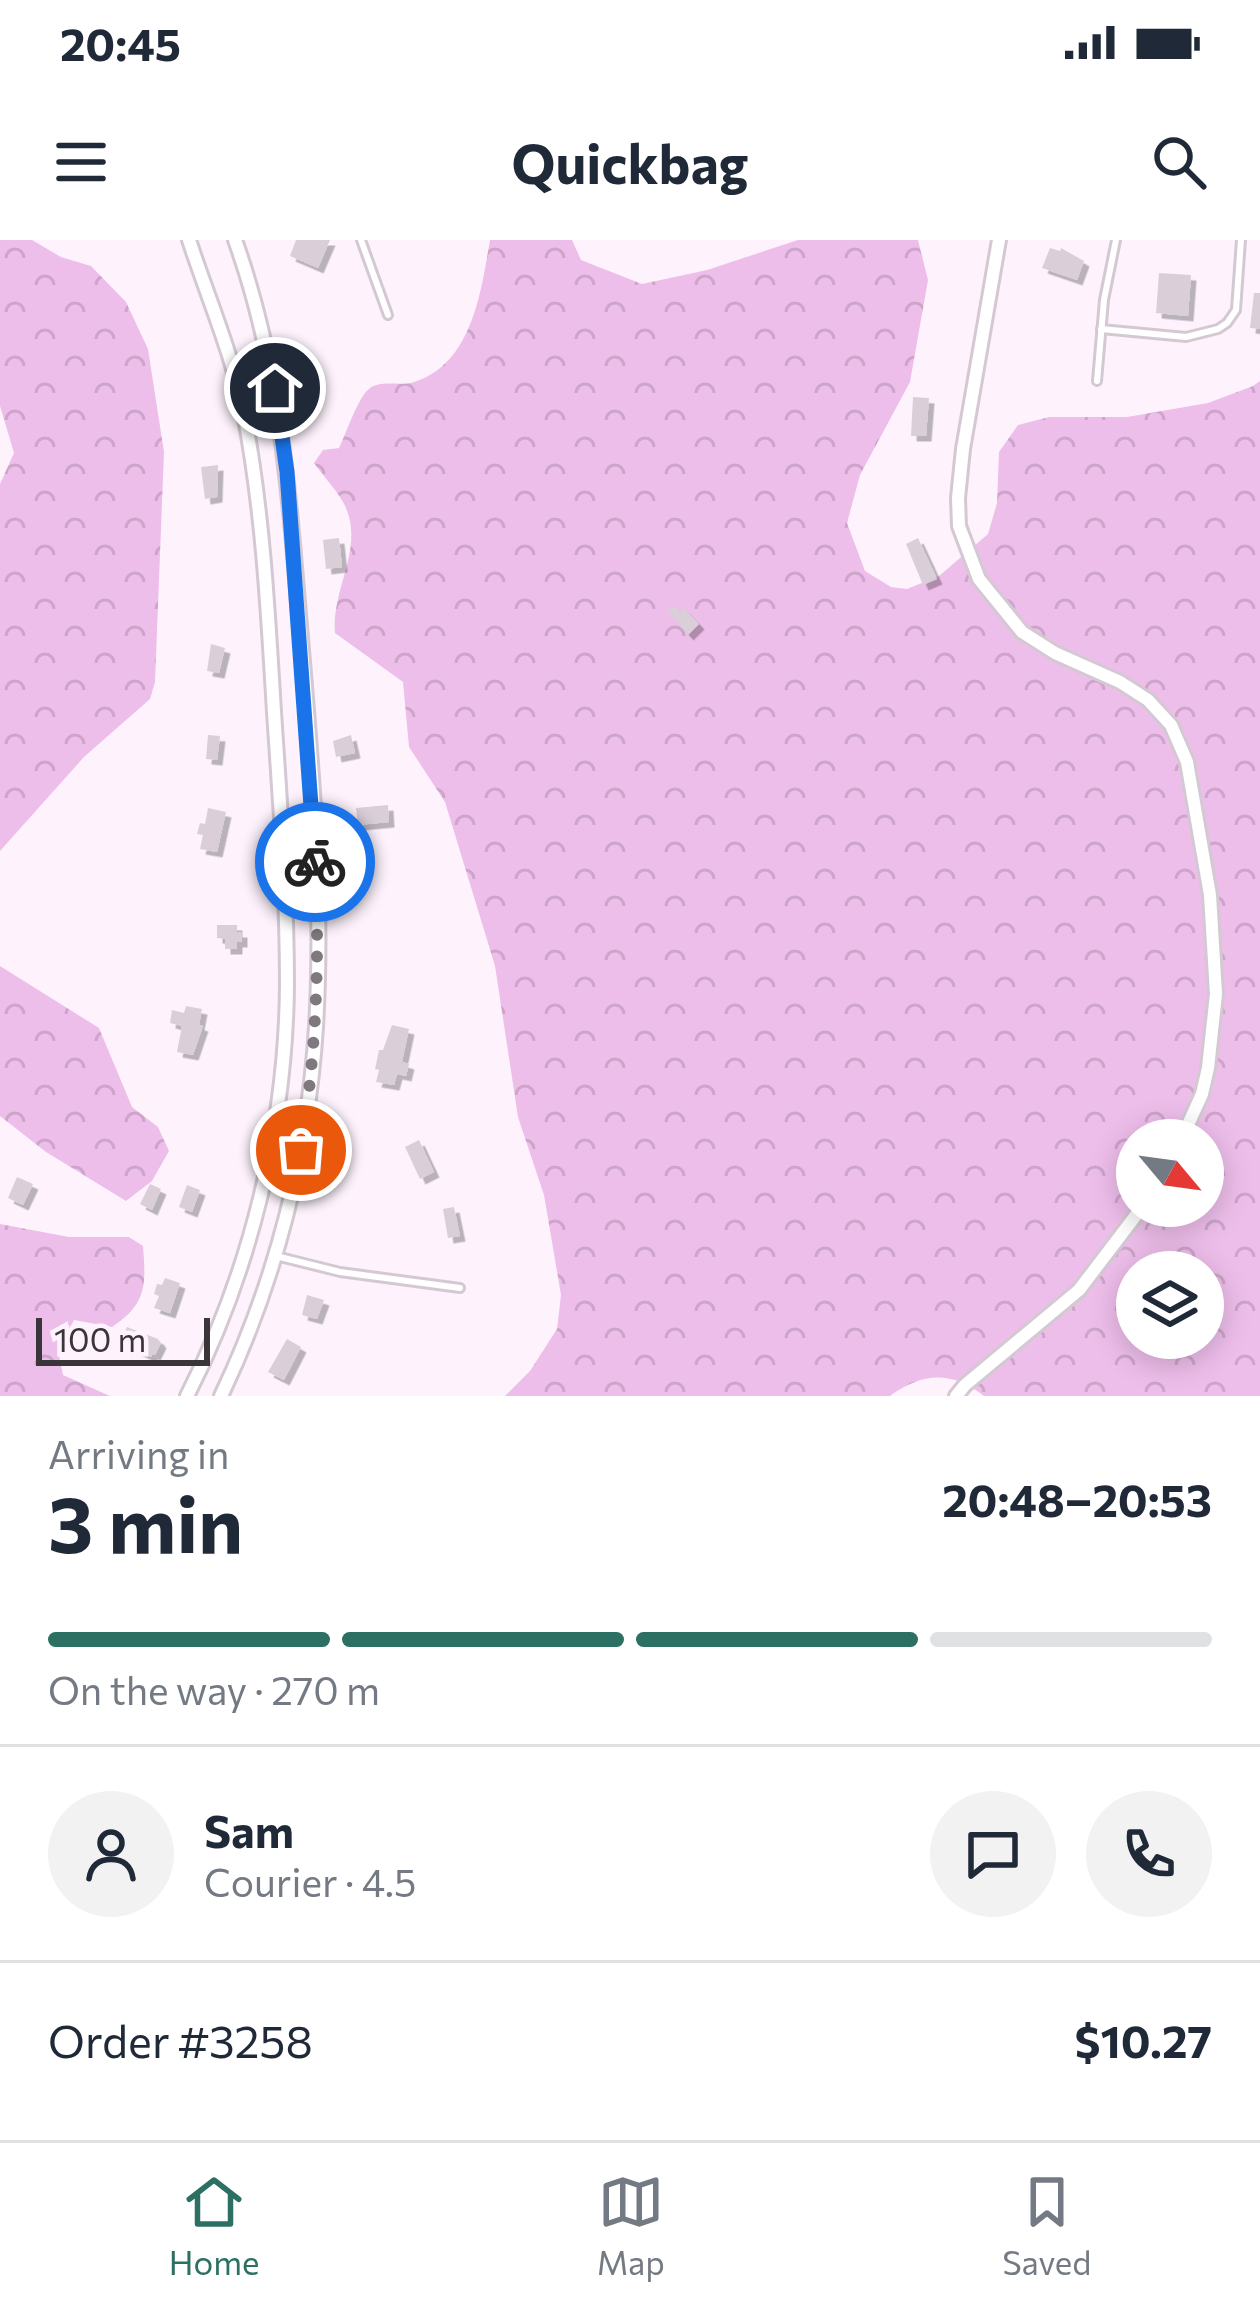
<!DOCTYPE html>
<meta charset="utf-8">
<style>
:root{--surface:#fff;--page:#f2f2f3;--text:#1f2937;--muted:#747a83;--line:#e0e1e3;--accent:#2c7063}
body{margin:0;font-family:Commissioner,sans-serif;background:var(--page);color:var(--text);height:100vh;display:flex;flex-direction:column;font-size:45px;white-space:nowrap}
*{box-sizing:border-box;margin:0}
p{font-size:39px;color:var(--muted)}
.icon{flex:none;width:66px;height:66px;fill:none;stroke:currentColor;stroke-width:2;stroke-linecap:round;stroke-linejoin:round}
.map{position:relative;height:1156px;overflow:hidden}
.details{display:flex;flex-direction:column;background:var(--surface);flex:1}
.details>*{flex:none}
.needle{width:78px;rotate:119deg}
.fabs{position:absolute;left:1116px;top:879px;display:grid;gap:24px}
.fabs a{display:grid;place-items:center;width:108px;height:108px;border-radius:50%;background:var(--surface);box-shadow:0 6px 30px #0003;font-size:60px}
.scale{position:absolute;left:36px;bottom:30px;width:174px;box-sizing:border-box;padding-left:12px;border:6px solid #3a3539;border-top:0;font-size:33px;line-height:42px;white-space:nowrap;color:#3a3539;-webkit-text-stroke:9px #fef3fd;paint-order:stroke}
.pin{position:absolute;display:grid;place-items:center;width:102px;height:102px;color:#fff;margin:-51px;border:6px solid #fff;border-radius:50%;box-shadow:0 3px 12px #0007}
.courier{position:absolute;display:grid;place-items:center;width:120px;height:120px;margin:-60px;border:9px solid #1a73e8;border-radius:50%;background:#fff;color:#222;box-shadow:0 3px 15px #0007}
.overview em{font-style:normal;font-weight:700}
.overview div{display:flex;flex-direction:column-reverse}
.overview{display:flex;align-items:center;justify-content:space-between;height:204px;padding:0 48px}
h1{font-size:78px;font-weight:700;line-height:90px}
.bar{display:grid;grid-template-columns:repeat(4,1fr);gap:18px 12px;align-content:center;height:144px;padding:0 48px}
.bar i{height:15px;border-radius:9px;background:var(--line)}
.bar .on{background:var(--accent)}
.bar p{grid-column:span 4}
.line{display:flex;align-items:center;gap:30px;padding:0 48px;border-top:3px solid var(--line)}
.line div{flex:1}
.round{display:grid;place-items:center;flex:none;width:126px;height:126px;border-radius:63px;background:var(--page)}
.status{display:flex;justify-content:space-between;align-items:center;height:84px;padding:0 60px;background:var(--surface);direction:ltr}
.status svg{height:33px;fill:currentColor}
header{display:flex;justify-content:space-between;align-items:center;height:156px;padding:0 48px;background:var(--surface);font-size:54px;font-weight:700}
.tabs{display:flex;justify-content:space-around;align-items:center;height:168px;border-top:3px solid var(--line);background:var(--surface);font-size:33px;color:var(--muted)}
.tabs a{display:grid;justify-items:center;gap:6px}
.tabs .on{color:var(--accent)}
.map>svg:first-child{display:block}
.forest{fill:url(#forest-crowns);fill-rule:evenodd}
.building{fill:#dacfd9;filter:url(#shadow)}
.lines{fill:none;stroke-linecap:round;stroke-linejoin:round}
.lane-casing{stroke:#d4c9d3;stroke-width:12}
.street-casing{stroke:#d4c9d3;stroke-width:18}
.lane{stroke:#fff;stroke-width:6}
.street{stroke:#fff;stroke-width:12}
.done{stroke:#7f787e;stroke-width:12;stroke-dasharray:0 21.6}
.route{stroke:#1a73e8;stroke-width:15}
</style>
<div class="status"><b>20:45</b><svg viewBox="0 0 49 12"><path d="M0 12V9h3v3zM5 12V6h3v6zM10 12V3h3v9zM15 12V0h3v12zM26 1h20v11H26zM47 4h2v5h-2z"/></svg></div>
<header><svg class="icon" aria-label="menu" viewBox="0 0 24 24"><path d="M4 6h16M4 12h16M4 18h16"/></svg>Quickbag<svg class="icon" aria-label="search" viewBox="0 0 24 24"><circle cx="10" cy="10" r="6"/><path d="M15 15l6 6"/></svg></header>
<div class="map">
<svg width="1260" height="1156" viewBox="0 0 1260 1156">
<defs>
<pattern id="forest-crowns" width="20" height="18" patternUnits="userSpaceOnUse" patternTransform="scale(3)"><rect width="20" height="18" fill="#eebeeb"/><path d="M2 6a3 3 0 1 1 6 0M12 15a3 3 0 1 1 6 0" fill="none" stroke="#cda4ca"/></pattern>
<filter id="shadow"><feDropShadow dx="5.5" dy="5.5" stdDeviation="0" flood-color="#0004"/></filter>
</defs>
<rect width="100%" height="100%" fill="#fef3fd"/>
<g class="forest">
<path d="M 0,0 L 32,0 L 61,17 L 91,26 L 126,62 L 148,109 L 164,212 L 155,442 L 150,459 L 84,517 L 0,611 L 0,244 L 14,213 L 0,166 Z"/>
<path d="M 490,0 L 572,0 L 581,20 L 642,44 L 707,30 L 798,0 L 918,0 L 928,40 L 910,142 L 860,235 L 847,283 L 865,331 L 891,347 L 907,349 L 939,336 L 988,294 L 997,263 L 999,212 L 1018,185 L 1049,177 L 1127,177 L 1208,163 L 1253,146 L 1260,141 L 1260,1156 L 984,1156 C 952,1131 923,1132 890,1156 L 505,1156 L 530,1131 L 557,1089 L 561,1055 L 544,955 L 518,877 L 495,726 L 445,562 L 409,507 L 403,442 L 335,393 C 331,348 367,305 343,262 C 335,248 323,236 314,223 L 323,210 L 339,208 C 346,194 358,157 369,149 C 381,139 400,147 414,142 C 472,124 481,52 490,0 ZM 1137,900 L 1203,900 L 1203,966 L 1137,966 ZM 1137,1032 L 1203,1032 L 1203,1098 L 1137,1098 Z"/>
<path d="M 0,726 L 99,788 L 132,867 L 158,887 L 169,911 L 152,941 L 126,961 L 46,912 L 0,876 Z"/>
<path d="M 0,984 L 69,997 L 129,997 L 143,1006 C 146,1045 147,1064 112,1087 L 74,1080 L 58,1111 L 63,1135 L 110,1156 L 0,1156 Z"/>
</g>
<g class="building">
<path d="M 296,0 L 330,0 L 318,28 L 290,16 Z"/>
<path d="M 1050,8 L 1060,11 L 1061,8 L 1084,21 L 1077,40 L 1042,28 Z"/>
<path d="M 1159,33 L 1191,35 L 1188,76 L 1156,73 Z"/>
<path d="M 1254,53 L 1260,53 L 1260,89 L 1250,88 Z"/>
<path d="M 913,157 L 929,158 L 926,196 L 911,196 Z"/>
<path d="M 218,225 L 217,257 L 205,259 L 201,227 Z"/>
<path d="M 339,298 L 342,327 L 326,329 L 323,300 Z"/>
<path d="M 918,298 L 937,339 L 923,345 L 906,304 Z"/>
<path d="M 674,365 L 680,372 L 684,368 L 699,384 L 688,395 L 668,372 Z"/>
<path d="M 211,404 L 225,408 L 219,433 L 207,431 Z"/>
<path d="M 208,495 L 220,496 L 217,520 L 206,519 Z"/>
<path d="M 351,495 L 355,513 L 336,517 L 333,501 Z"/>
<path d="M 388,565 L 389,582 L 358,585 L 356,568 Z"/>
<path d="M 208,568 L 226,572 L 217,612 L 200,609 L 203,595 L 197,594 L 200,583 L 205,584 Z"/>
<path d="M 217,685 L 237,685 L 237,692 L 242,692 L 242,702 L 237,702 L 237,709 L 225,709 L 225,699 L 217,698 Z"/>
<path d="M 186,766 L 202,769 L 199,785 L 203,786 L 193,815 L 177,812 L 182,786 L 170,783 L 172,770 L 184,773 Z"/>
<path d="M 392,785 L 409,789 L 402,822 L 409,824 L 406,836 L 397,834 L 394,845 L 376,842 L 379,830 L 375,829 L 379,810 L 383,810 Z"/>
<path d="M 419,900 L 434,932 L 420,939 L 405,907 Z"/>
<path d="M 17,937 L 33,944 L 23,965 L 8,958 Z"/>
<path d="M 150,944 L 161,949 L 152,970 L 140,964 Z"/>
<path d="M 187,945 L 200,950 L 192,972 L 179,967 Z"/>
<path d="M 454,967 L 460,996 L 448,998 L 443,969 Z"/>
<path d="M 165,1038 L 180,1043 L 170,1073 L 154,1068 L 159,1056 L 154,1054 L 157,1044 L 162,1045 Z"/>
<path d="M 307,1055 L 324,1060 L 317,1079 L 302,1075 Z"/>
<path d="M 127,1087 L 158,1099 L 161,1103 L 155,1115 L 152,1114 L 151,1117 L 129,1107 L 127,1111 L 118,1107 Z"/>
<path d="M 287,1099 L 301,1107 L 284,1140 L 268,1132 Z"/>
</g>
<g class="lines">
<defs>
<g id="lane">
<path d="M 361,0 L 388,75"/>
<path d="M 1101,89 L 1186,97 L 1218,89 L 1227,83 L 1236,70 L 1241,0"/>
<path d="M 1097,141 L 1104,60 L 1116,0"/>
<path d="M 283,603 L 314,599"/>
<path d="M 276,1016 L 340,1032 L 460,1048"/>
</g>
<g id="street">
<path d="M 999,0 L 963,209 L 958,258 L 959,286 L 979,339 L 1022,392 L 1055,413 L 1120,442 L 1148,460 L 1171,485 L 1187,522 L 1210,655 L 1216,754 L 1208,828 L 1202,854 L 1181,900"/>
<path d="M 187,1156 C 251,1031 286,885 287,744 C 287,653 280,562 274,472 C 268,372 263,272 244,173 C 232,113 208,58 189,0"/>
<path d="M 221,1156 C 276,1041 308,914 316,787 C 324,655 311,517 300,386 C 289,254 280,125 235,0"/>
<path d="M 956,1156 L 965,1145 L 1079,1050 L 1143,966"/>
</g>
</defs>
<use href="#lane" class="lane-casing"/>
<use href="#street" class="street-casing"/>
<use href="#lane" class="lane"/>
<use href="#street" class="street"/>
</g>
<g class="lines">
<path class="done" d="M 301,910 C 316,814 320,720 315,622"/>
<path class="route" d="M 275,148 L 287,232 L 315,622"/>
</g>
</svg>
<div class="fabs">
<a><svg class="needle" viewBox="-14 -14 28 28"><path d="M0-13l5 13h-10z" fill="#e53935"/><path d="M0 13l5-13h-10z" fill="#747a83"/></svg></a>
<a><svg class="icon" aria-label="layers" viewBox="0 0 24 24"><path d="M12 4l9 5-9 5-9-5zM3 14l9 5 9-5"/></svg></a>
</div>
<div class="scale">100 m</div>
<div class="pin" style="left:301px;top:910px;background:#ea580c"><svg class="icon" aria-label="bag" viewBox="0 0 24 24"><path d="M5 8h14l-1 12H6zM9 8a3 3 0 0 1 6 0"/></svg></div>
<div class="pin" style="left:275px;top:148px;background:#1f2937"><svg class="icon" aria-label="home" viewBox="0 0 24 24"><path d="M3 11l9-7 9 7M6 9v11h12V9"/></svg></div>
<div class="courier" style="left:315px;top:622px"><svg class="icon" aria-label="bike" viewBox="0 0 24 24"><circle cx="6" cy="16" r="4"/><circle cx="18" cy="16" r="4"/><path d="M6 16l4-8h5l3 8M10 8l3 8H6M13 5h3"/></svg></div>
</div>
<section class="details">
<div class="overview"><div><h1>3 min</h1><p>Arriving in</p></div><em>20:48–20:53</em></div>
<div class="bar"><i class="on"></i><i class="on"></i><i class="on"></i><i></i><p>On the way · 270 m</p></div>
<div class="line" style="height:216px"><a class="round"><svg class="icon" aria-label="person" viewBox="0 0 24 24"><circle cx="12" cy="8" r="4"/><path d="M4 21q1-7 8-7t8 7"/></svg></a><div><b>Sam</b><p>Courier · 4.5</p></div><a class="round"><svg class="icon" aria-label="chat" viewBox="0 0 24 24"><path d="M4 5h16v11H9l-5 4z"/></svg></a><a class="round"><svg class="icon" aria-label="phone" viewBox="0 0 24 24"><path d="M5 4h4l2 5-3 2q2 4 5 5l2-3 5 2v4C11 20 4 13 5 4z"/></svg></a></div>
<div class="line" style="height:156px"><div>Order #3258</div><b>$10.27</b></div>
</section>
<nav class="tabs">
<a class="on"><svg class="icon" aria-label="home" viewBox="0 0 24 24"><path d="M3 11l9-7 9 7M6 9v11h12V9"/></svg>Home</a>
<a><svg class="icon" aria-label="map" viewBox="0 0 24 24"><path d="M3 6l6-2 6 2 6-2v14l-6 2-6-2-6 2zM9 4v14M15 6v14"/></svg>Map</a>
<a><svg class="icon" aria-label="saved" viewBox="0 0 24 24"><path d="M7 4h10v16l-5-4-5 4z"/></svg>Saved</a>
</nav>
